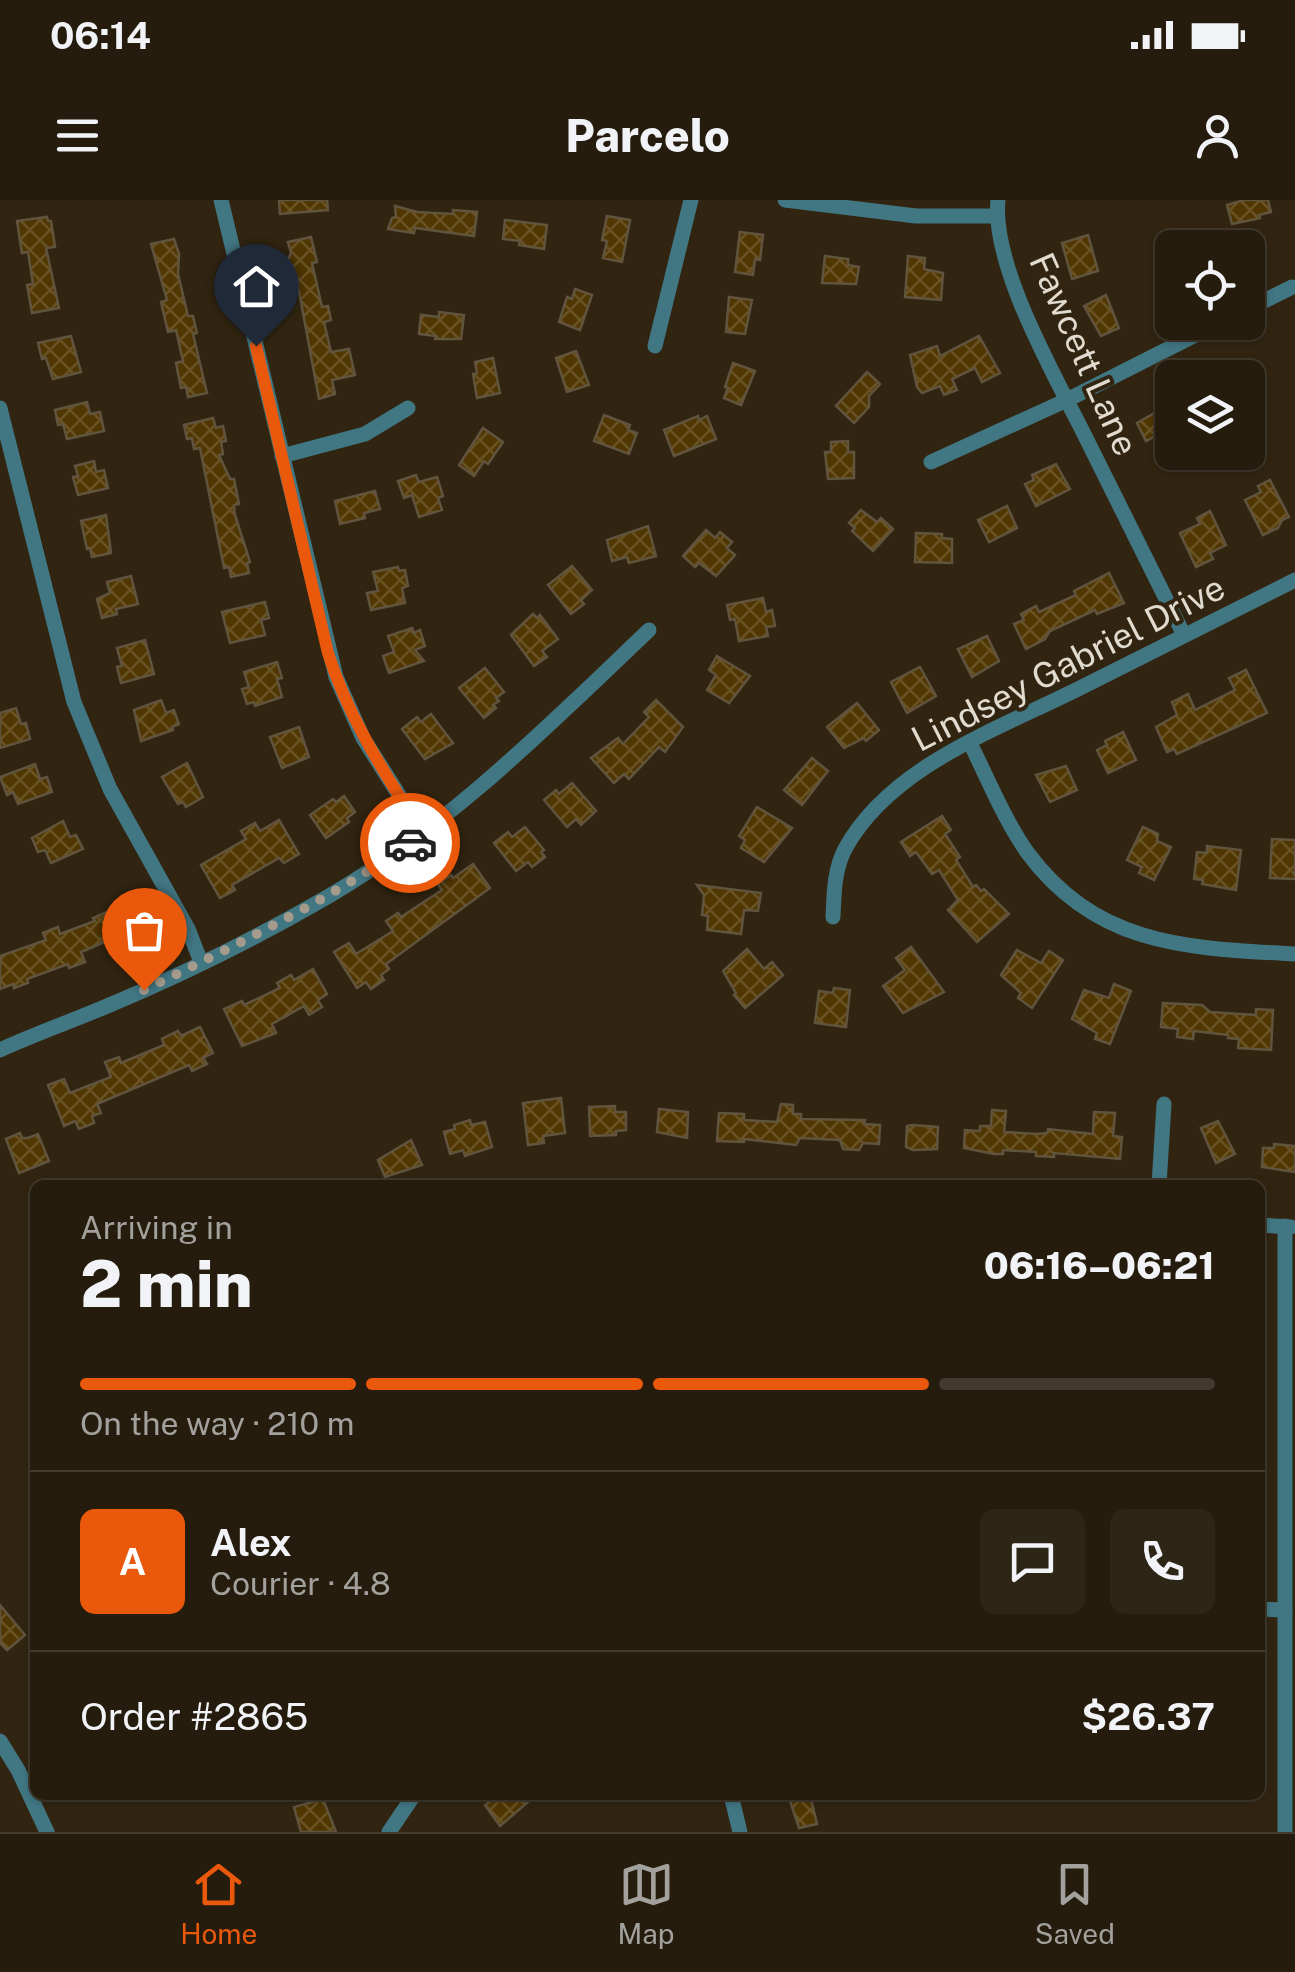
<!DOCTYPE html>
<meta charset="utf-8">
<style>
:root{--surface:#251c0d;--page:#2d2516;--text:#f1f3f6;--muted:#a3a19d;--line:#423a2e;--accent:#ea580c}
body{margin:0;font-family:"Public Sans",sans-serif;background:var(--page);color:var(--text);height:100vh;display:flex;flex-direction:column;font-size:38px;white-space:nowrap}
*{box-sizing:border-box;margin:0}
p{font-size:32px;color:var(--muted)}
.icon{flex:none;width:55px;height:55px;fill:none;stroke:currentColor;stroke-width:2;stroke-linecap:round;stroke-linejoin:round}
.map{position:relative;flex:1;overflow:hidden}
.side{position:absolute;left:30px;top:980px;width:1235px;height:620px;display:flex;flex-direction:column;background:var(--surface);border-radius:15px;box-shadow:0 2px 8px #0004,0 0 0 2px var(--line)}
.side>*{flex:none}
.buttons{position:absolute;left:1155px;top:30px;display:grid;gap:20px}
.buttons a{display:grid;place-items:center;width:110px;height:110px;border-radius:15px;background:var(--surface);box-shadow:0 2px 8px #0004,0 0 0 2px var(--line);font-size:50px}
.pin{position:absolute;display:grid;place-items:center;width:85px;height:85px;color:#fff;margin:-102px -42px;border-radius:50% 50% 50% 0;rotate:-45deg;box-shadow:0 0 10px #0007}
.pin .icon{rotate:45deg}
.courier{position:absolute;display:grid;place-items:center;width:100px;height:100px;margin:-50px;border:8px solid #ea580c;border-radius:50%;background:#fff;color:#222;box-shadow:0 2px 12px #0007}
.headline em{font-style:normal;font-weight:800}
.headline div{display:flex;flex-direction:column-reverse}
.headline{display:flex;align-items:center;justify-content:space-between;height:170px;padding:0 50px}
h1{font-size:65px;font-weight:800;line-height:75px}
.bar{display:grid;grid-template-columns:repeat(4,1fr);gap:15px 10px;align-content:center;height:120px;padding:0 50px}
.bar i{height:12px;border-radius:8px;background:var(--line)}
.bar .active{background:var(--accent)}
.bar p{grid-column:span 4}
.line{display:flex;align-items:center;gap:25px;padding:0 50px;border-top:2px solid var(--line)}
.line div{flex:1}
.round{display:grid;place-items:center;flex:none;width:105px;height:105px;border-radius:15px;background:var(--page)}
.status{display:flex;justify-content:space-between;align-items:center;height:70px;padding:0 50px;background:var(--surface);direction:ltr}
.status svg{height:28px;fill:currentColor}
header{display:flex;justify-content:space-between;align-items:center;height:130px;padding:0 50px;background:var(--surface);font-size:45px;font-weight:800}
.tabs{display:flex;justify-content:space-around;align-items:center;height:140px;border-top:2px solid var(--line);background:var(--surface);font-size:28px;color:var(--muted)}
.tabs a{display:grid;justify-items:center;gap:5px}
.tabs .active{color:var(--accent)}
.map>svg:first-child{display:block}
.building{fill:url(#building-cross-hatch);stroke:#61543f;stroke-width:2.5}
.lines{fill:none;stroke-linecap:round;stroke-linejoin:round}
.street{stroke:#417683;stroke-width:15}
.done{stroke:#a49b8c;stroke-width:10;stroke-dasharray:0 18}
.route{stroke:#ea580c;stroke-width:12}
.labels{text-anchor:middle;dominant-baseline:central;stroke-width:8;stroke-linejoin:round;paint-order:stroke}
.street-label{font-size:35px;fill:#e2dbcf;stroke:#312511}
</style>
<div class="status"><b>06:14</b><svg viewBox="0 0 49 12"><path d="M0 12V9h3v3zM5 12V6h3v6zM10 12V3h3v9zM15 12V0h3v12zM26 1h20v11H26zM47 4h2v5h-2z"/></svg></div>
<header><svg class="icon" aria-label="menu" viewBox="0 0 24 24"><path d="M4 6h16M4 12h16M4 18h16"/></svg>Parcelo<svg class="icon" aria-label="person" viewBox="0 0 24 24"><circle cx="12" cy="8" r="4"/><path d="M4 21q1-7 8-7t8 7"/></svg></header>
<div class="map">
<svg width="1295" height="1632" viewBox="0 0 1295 1632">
<defs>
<pattern id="building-cross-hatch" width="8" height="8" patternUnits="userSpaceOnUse" patternTransform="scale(2.5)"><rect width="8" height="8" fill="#503600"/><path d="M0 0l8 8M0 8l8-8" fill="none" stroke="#695224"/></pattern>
</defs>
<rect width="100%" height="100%" fill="#312511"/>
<g class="building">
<path d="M 279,0 L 327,0 L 328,10 L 280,14 Z"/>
<path d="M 1244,0 L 1268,0 L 1271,12 L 1259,15 L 1260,18 L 1232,24 L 1227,5 Z"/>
<path d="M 395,6 L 417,12 L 453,14 L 453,10 L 477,12 L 474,36 L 415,28 L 414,33 L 388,29 L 392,18 L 396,17 Z"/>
<path d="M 607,16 L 630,20 L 622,62 L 603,58 L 607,41 L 602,40 Z"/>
<path d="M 47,17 L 48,21 L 51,21 L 55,47 L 46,48 L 59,108 L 32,113 L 27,85 L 33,84 L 28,52 L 22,53 L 17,21 Z"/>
<path d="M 505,20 L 547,25 L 544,49 L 519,45 L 520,41 L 503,39 Z"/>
<path d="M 740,32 L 763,35 L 760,60 L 755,59 L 753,75 L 735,72 Z"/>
<path d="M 1088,35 L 1098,71 L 1072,79 L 1062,43 Z"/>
<path d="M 311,37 L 317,62 L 312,63 L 322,107 L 328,106 L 331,120 L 324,122 L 331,152 L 349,149 L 355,175 L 332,180 L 335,194 L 319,199 L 295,70 L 286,65 L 291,53 L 288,42 Z"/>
<path d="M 174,39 L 179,54 L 178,74 L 188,116 L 193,116 L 197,133 L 193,134 L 207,193 L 188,197 L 186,187 L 181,188 L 176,163 L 183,161 L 176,130 L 168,132 L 161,102 L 167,100 L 151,44 Z"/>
<path d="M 825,56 L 848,59 L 848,65 L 859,67 L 856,84 L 822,83 Z"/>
<path d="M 908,56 L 925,58 L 924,69 L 943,73 L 941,100 L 905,97 Z"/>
<path d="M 575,89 L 592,95 L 580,130 L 559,122 L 567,97 L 572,99 Z"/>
<path d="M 1106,95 L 1119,128 L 1101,136 L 1084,106 Z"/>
<path d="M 729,97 L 752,100 L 745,134 L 726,132 Z"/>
<path d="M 439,112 L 464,115 L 461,139 L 435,139 L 436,136 L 419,134 L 421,115 L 439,117 Z"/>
<path d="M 71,136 L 81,172 L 53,179 L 46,158 L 42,159 L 38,143 Z"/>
<path d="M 979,136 L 1000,173 L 982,182 L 975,168 L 952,179 L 957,190 L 944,195 L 940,186 L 922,193 L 917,187 L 910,155 L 937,146 L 940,156 Z"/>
<path d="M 576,151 L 589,185 L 567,192 L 556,158 Z"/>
<path d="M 493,158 L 500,193 L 477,198 L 473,174 L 477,173 L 475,162 Z"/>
<path d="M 733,163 L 755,171 L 741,205 L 724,198 L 728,188 L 725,187 Z"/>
<path d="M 867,172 L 880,184 L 869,196 L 869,207 L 854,223 L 836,206 Z"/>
<path d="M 87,202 L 90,214 L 100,212 L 104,231 L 67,239 L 63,224 L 58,225 L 55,210 Z"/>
<path d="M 1172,203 L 1172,227 L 1146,241 L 1137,223 Z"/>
<path d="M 604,215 L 630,225 L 628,230 L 637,233 L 629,254 L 594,241 Z"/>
<path d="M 698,216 L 699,220 L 707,216 L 716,239 L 674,256 L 664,230 Z"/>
<path d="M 213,218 L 216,228 L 223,226 L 226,241 L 221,242 L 223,254 L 219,255 L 230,279 L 234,279 L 239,304 L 234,305 L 235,315 L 250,362 L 247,363 L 249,373 L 231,377 L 229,367 L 224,368 L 200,248 L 194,249 L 192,238 L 187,239 L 184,225 Z"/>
<path d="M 483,228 L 503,242 L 488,264 L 484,261 L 474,276 L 459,265 Z"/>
<path d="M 848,241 L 848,252 L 854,252 L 854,278 L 828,279 L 825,252 L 831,252 L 831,242 Z"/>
<path d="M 94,261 L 96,272 L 104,270 L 108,288 L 78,295 L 73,277 L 78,276 L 75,266 Z"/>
<path d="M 1056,264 L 1070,289 L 1036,306 L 1025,284 L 1034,280 L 1032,275 Z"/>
<path d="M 416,275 L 419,282 L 437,277 L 443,296 L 438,298 L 442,310 L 419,317 L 412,295 L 404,298 L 398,281 Z"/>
<path d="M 1270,280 L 1289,317 L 1282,320 L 1278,328 L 1263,335 L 1245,300 L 1261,292 L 1258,286 Z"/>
<path d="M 375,291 L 380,309 L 364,313 L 365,318 L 340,324 L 335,301 Z"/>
<path d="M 1007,306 L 1017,328 L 989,342 L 978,320 Z"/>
<path d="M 861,310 L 877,322 L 881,318 L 893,329 L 873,351 L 852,331 L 855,328 L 849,323 Z"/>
<path d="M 1210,311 L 1226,345 L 1210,353 L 1213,359 L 1196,367 L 1180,333 L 1200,324 L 1197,318 Z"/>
<path d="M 106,315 L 111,353 L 92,357 L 90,348 L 87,349 L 81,321 Z"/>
<path d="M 648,326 L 656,356 L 629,363 L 627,357 L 612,361 L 607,340 Z"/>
<path d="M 706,330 L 715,338 L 720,332 L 732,342 L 727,348 L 735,355 L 716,376 L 699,363 L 695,367 L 683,356 Z"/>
<path d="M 916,333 L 942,334 L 942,338 L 952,339 L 952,363 L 915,362 Z"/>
<path d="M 572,366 L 592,390 L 581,400 L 584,404 L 571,414 L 548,385 Z"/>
<path d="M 398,367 L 399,371 L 405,370 L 408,386 L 402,388 L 405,403 L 371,410 L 367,393 L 378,391 L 373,372 Z"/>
<path d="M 1109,373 L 1124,403 L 1097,414 L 1095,410 L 1050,431 L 1045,439 L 1026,449 L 1014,424 L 1024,420 L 1021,414 L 1036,406 L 1039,412 L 1076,395 L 1074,391 Z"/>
<path d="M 131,376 L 138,404 L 116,409 L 117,414 L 102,418 L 97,399 L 110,393 L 107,382 Z"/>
<path d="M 763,398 L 766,412 L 772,410 L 775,426 L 766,427 L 768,436 L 739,441 L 735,419 L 730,420 L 727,405 Z"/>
<path d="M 265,402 L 269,418 L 261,420 L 265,435 L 230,443 L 222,412 Z"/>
<path d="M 533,414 L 537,418 L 540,415 L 558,439 L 542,451 L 547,457 L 534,466 L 511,435 Z"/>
<path d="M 412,428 L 414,433 L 420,430 L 425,446 L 415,450 L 424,461 L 389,473 L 383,456 L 394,452 L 388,436 Z"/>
<path d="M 987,436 L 999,461 L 972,477 L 958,449 Z"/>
<path d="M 145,440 L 154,474 L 121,483 L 117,467 L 122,466 L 117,448 Z"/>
<path d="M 717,456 L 750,476 L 729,503 L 707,490 L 716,475 L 709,470 Z"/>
<path d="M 277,462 L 282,478 L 277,479 L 282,497 L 255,506 L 254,502 L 247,504 L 242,489 L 249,487 L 244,472 Z"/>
<path d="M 920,467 L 936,496 L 907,513 L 891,482 Z"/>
<path d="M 485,468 L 504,492 L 496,498 L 499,501 L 493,505 L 496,508 L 484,518 L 459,488 Z"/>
<path d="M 1246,470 L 1267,513 L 1177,554 L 1174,549 L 1167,552 L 1156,527 L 1177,515 L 1172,502 L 1188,494 L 1195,510 L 1235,490 L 1229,478 Z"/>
<path d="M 161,500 L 166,513 L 174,510 L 179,524 L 172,527 L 173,530 L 141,541 L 134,510 Z"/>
<path d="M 656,500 L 683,527 L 665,552 L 659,547 L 629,579 L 624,574 L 614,583 L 591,558 L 618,538 L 623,544 L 649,517 L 644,512 Z"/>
<path d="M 857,503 L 879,530 L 866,541 L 864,538 L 844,548 L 827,527 Z"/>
<path d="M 16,508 L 21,524 L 26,523 L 30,539 L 0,548 L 0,513 Z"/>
<path d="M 431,514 L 453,543 L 425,559 L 402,529 L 417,517 L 421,522 Z"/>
<path d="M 299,527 L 309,557 L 282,568 L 270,537 Z"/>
<path d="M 1123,532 L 1136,560 L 1108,573 L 1097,550 L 1107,545 L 1105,541 Z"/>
<path d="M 812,558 L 828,571 L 802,605 L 784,590 Z"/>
<path d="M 187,563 L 203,597 L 186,607 L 183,602 L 178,604 L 162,577 Z"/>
<path d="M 35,564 L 40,579 L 47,577 L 52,592 L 18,604 L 13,592 L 7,595 L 0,577 Z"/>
<path d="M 1066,566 L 1077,590 L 1050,602 L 1036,575 Z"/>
<path d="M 572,583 L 596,611 L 581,625 L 576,619 L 567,627 L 544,600 L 556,590 L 559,594 Z"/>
<path d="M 344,596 L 355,612 L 347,618 L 349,622 L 326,638 L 310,615 L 333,599 L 336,602 Z"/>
<path d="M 757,607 L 792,628 L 764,662 L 741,648 L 745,640 L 739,636 Z"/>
<path d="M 942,616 L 951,630 L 945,634 L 960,657 L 956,660 L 973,687 L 976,685 L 981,691 L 984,689 L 1009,714 L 977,742 L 948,710 L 958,700 L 939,670 L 932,674 L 916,652 L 910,656 L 901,642 Z"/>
<path d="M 279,620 L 299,654 L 284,663 L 279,658 L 232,685 L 235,690 L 220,698 L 201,665 L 246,639 L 241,631 L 255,623 L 260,631 Z"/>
<path d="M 63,621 L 70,637 L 76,635 L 83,649 L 51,663 L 45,650 L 38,652 L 32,638 Z"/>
<path d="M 525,627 L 544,650 L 541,652 L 545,657 L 532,667 L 528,662 L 516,671 L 494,643 L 508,632 L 512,637 Z"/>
<path d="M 1143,627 L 1158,634 L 1157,641 L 1171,647 L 1154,680 L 1139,673 L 1142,667 L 1127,660 Z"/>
<path d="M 1272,639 L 1295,640 L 1295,679 L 1270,678 Z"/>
<path d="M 1207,646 L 1241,650 L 1236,690 L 1202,684 L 1203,680 L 1194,679 L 1197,652 L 1207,653 Z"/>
<path d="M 473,664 L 490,688 L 386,764 L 389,769 L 381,775 L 384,780 L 371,789 L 366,782 L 357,788 L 334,752 L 349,743 L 356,754 L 393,731 L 386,721 L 398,713 L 401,717 L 442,690 L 438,684 L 451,675 L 453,678 Z"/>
<path d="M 697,685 L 761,693 L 758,711 L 744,710 L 741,734 L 707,730 L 708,716 L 702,715 L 704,695 Z"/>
<path d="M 130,702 L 144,736 L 129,742 L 126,736 L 115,741 L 114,738 L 81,752 L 85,762 L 69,768 L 68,764 L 27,779 L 28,783 L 14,788 L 13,784 L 0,789 L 0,756 L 46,740 L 43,733 L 58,727 L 60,734 L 95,721 L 93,718 Z"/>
<path d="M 911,747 L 944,792 L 903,813 L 883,786 L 905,770 L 896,758 Z"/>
<path d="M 747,749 L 764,769 L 772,762 L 783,775 L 745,808 L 734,795 L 736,793 L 723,771 Z"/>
<path d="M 1017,750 L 1041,763 L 1049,751 L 1063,760 L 1032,808 L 1018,798 L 1021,793 L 1001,775 Z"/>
<path d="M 313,769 L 327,794 L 318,800 L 322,807 L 309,815 L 304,806 L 272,824 L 276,833 L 242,846 L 224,809 L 242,801 L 244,805 L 280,788 L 277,783 L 291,775 L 294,780 Z"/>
<path d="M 1114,784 L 1131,791 L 1110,844 L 1095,839 L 1097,833 L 1072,819 L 1084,790 L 1109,798 Z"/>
<path d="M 834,788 L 850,790 L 846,827 L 815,823 L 819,791 L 833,793 Z"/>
<path d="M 1163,803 L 1202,805 L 1210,812 L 1256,815 L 1256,809 L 1273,810 L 1271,850 L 1238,848 L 1239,839 L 1228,838 L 1228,835 L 1194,831 L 1193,839 L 1177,837 L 1178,829 L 1161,827 Z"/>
<path d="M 200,827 L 213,853 L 203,858 L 207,864 L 192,871 L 189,865 L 97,904 L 101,913 L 92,916 L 94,923 L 79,929 L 75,921 L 64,926 L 48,885 L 64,879 L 70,893 L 111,877 L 105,862 L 119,857 L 121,863 L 164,845 L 162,839 L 178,831 L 181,836 Z"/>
<path d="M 561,898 L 565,933 L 543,936 L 544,943 L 528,945 L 523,903 Z"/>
<path d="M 781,904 L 793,905 L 793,914 L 801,914 L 801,919 L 865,920 L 864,924 L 880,925 L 879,944 L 863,943 L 859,950 L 843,949 L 840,940 L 800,938 L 796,945 L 744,939 L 744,942 L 717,941 L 719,913 L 744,914 L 744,920 L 777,922 Z"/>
<path d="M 615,906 L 615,912 L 626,912 L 626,930 L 616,931 L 616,935 L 590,936 L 589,907 Z"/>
<path d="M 659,909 L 688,912 L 687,938 L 657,932 Z"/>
<path d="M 992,910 L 1006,911 L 1004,932 L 1038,934 L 1047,933 L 1048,929 L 1093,934 L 1094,912 L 1115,913 L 1113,936 L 1122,937 L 1120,959 L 1054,953 L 1054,957 L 1036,956 L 1036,952 L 1003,950 L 1003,954 L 994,954 L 964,948 L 965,930 L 980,931 L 980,926 L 991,926 Z"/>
<path d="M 470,920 L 471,925 L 485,922 L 492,947 L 465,956 L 463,950 L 450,954 L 444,932 L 455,929 L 454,925 Z"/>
<path d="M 1218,921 L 1235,954 L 1216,963 L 1201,928 Z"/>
<path d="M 912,925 L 938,927 L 937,949 L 913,950 L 906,947 L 907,926 Z"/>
<path d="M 20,933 L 22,938 L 28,938 L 38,934 L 49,961 L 19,973 L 6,939 Z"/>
<path d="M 411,940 L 422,965 L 385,977 L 378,960 Z"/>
<path d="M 1274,944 L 1295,946 L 1295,972 L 1262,967 L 1263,948 L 1274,948 Z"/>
<path d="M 0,1405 L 25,1435 L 7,1450 L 0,1443 Z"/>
<path d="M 487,1595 L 536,1595 L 500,1626 L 485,1605 L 491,1601 Z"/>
<path d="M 788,1595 L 810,1595 L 817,1624 L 799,1628 Z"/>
<path d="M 323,1599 L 336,1632 L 301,1632 L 294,1607 Z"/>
</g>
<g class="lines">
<g class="street">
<path d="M 221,0 L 336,477 L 363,538 L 423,633"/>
<path d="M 785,0 L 916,16 L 997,16"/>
<path d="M 998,0 C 991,67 1058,181 1088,242 C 1120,307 1152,371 1184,435"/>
<path d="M 1248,109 L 1292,87"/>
<path d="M 655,146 L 691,0"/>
<path d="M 0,208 L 74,502 L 110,589 L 188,729 L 201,762"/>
<path d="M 282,256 L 365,234 L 408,208"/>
<path d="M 931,262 L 1067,200 L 1221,122"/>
<path d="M 970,543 C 988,579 1004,619 1027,652 C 1097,747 1188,748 1295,754"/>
<path d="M 833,717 C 834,694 834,670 845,649 C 891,565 1001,528 1082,487 C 1153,451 1224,415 1295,380"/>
<path d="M 0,850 C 37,833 75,820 112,804 C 186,773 260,736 329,696 C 450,625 548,526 649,430"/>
<path d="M 1159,985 L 1164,904"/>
<path d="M 1260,1025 L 1291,1027"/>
<path d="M 1285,1026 L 1285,1632"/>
<path d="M 1260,1409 L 1285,1410"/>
<path d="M 0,1541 L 18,1570 L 47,1632"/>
<path d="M 731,1595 L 740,1632"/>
<path d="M 389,1632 L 414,1595"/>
</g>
</g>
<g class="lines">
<path class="done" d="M 144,790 C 236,745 326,702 410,643"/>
<path class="route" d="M 256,146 L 328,453 C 349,520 386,575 423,634 L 410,643"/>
</g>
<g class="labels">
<g class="street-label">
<text transform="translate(1084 154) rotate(66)">Fawcett Lane</text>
<text transform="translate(1068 463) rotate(-27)">Lindsey Gabriel Drive</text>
</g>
</g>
</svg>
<div class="buttons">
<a><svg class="icon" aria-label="locate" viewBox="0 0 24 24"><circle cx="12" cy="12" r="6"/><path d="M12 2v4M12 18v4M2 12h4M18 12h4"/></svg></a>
<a><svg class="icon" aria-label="layers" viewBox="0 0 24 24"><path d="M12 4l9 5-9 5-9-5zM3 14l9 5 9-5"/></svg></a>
</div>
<div class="pin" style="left:144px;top:790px;background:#ea580c"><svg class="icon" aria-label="bag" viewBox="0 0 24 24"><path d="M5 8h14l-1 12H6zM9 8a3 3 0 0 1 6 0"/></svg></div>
<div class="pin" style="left:256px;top:146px;background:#1f2937"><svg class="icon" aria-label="home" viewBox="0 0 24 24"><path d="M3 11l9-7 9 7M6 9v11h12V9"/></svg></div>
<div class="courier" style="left:410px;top:643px"><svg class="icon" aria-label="car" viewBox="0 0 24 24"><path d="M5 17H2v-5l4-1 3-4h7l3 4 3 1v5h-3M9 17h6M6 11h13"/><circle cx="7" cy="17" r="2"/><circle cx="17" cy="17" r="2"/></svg></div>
<section class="side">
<div class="headline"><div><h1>2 min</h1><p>Arriving in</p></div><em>06:16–06:21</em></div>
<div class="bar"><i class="active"></i><i class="active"></i><i class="active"></i><i></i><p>On the way · 210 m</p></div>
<div class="line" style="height:180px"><b class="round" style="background:var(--accent);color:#fff">A</b><div><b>Alex</b><p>Courier · 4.8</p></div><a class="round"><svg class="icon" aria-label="chat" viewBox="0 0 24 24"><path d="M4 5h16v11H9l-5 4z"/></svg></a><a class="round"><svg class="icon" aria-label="phone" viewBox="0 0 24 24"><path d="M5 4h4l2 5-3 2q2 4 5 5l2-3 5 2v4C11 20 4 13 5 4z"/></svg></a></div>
<div class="line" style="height:130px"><div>Order #2865</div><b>$26.37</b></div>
</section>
</div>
<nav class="tabs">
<a class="active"><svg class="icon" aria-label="home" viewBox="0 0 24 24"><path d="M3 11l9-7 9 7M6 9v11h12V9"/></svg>Home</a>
<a><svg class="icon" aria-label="map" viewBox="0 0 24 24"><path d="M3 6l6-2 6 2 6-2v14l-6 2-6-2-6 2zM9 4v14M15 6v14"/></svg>Map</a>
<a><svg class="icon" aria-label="saved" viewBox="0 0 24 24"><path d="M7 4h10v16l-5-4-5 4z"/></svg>Saved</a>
</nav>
